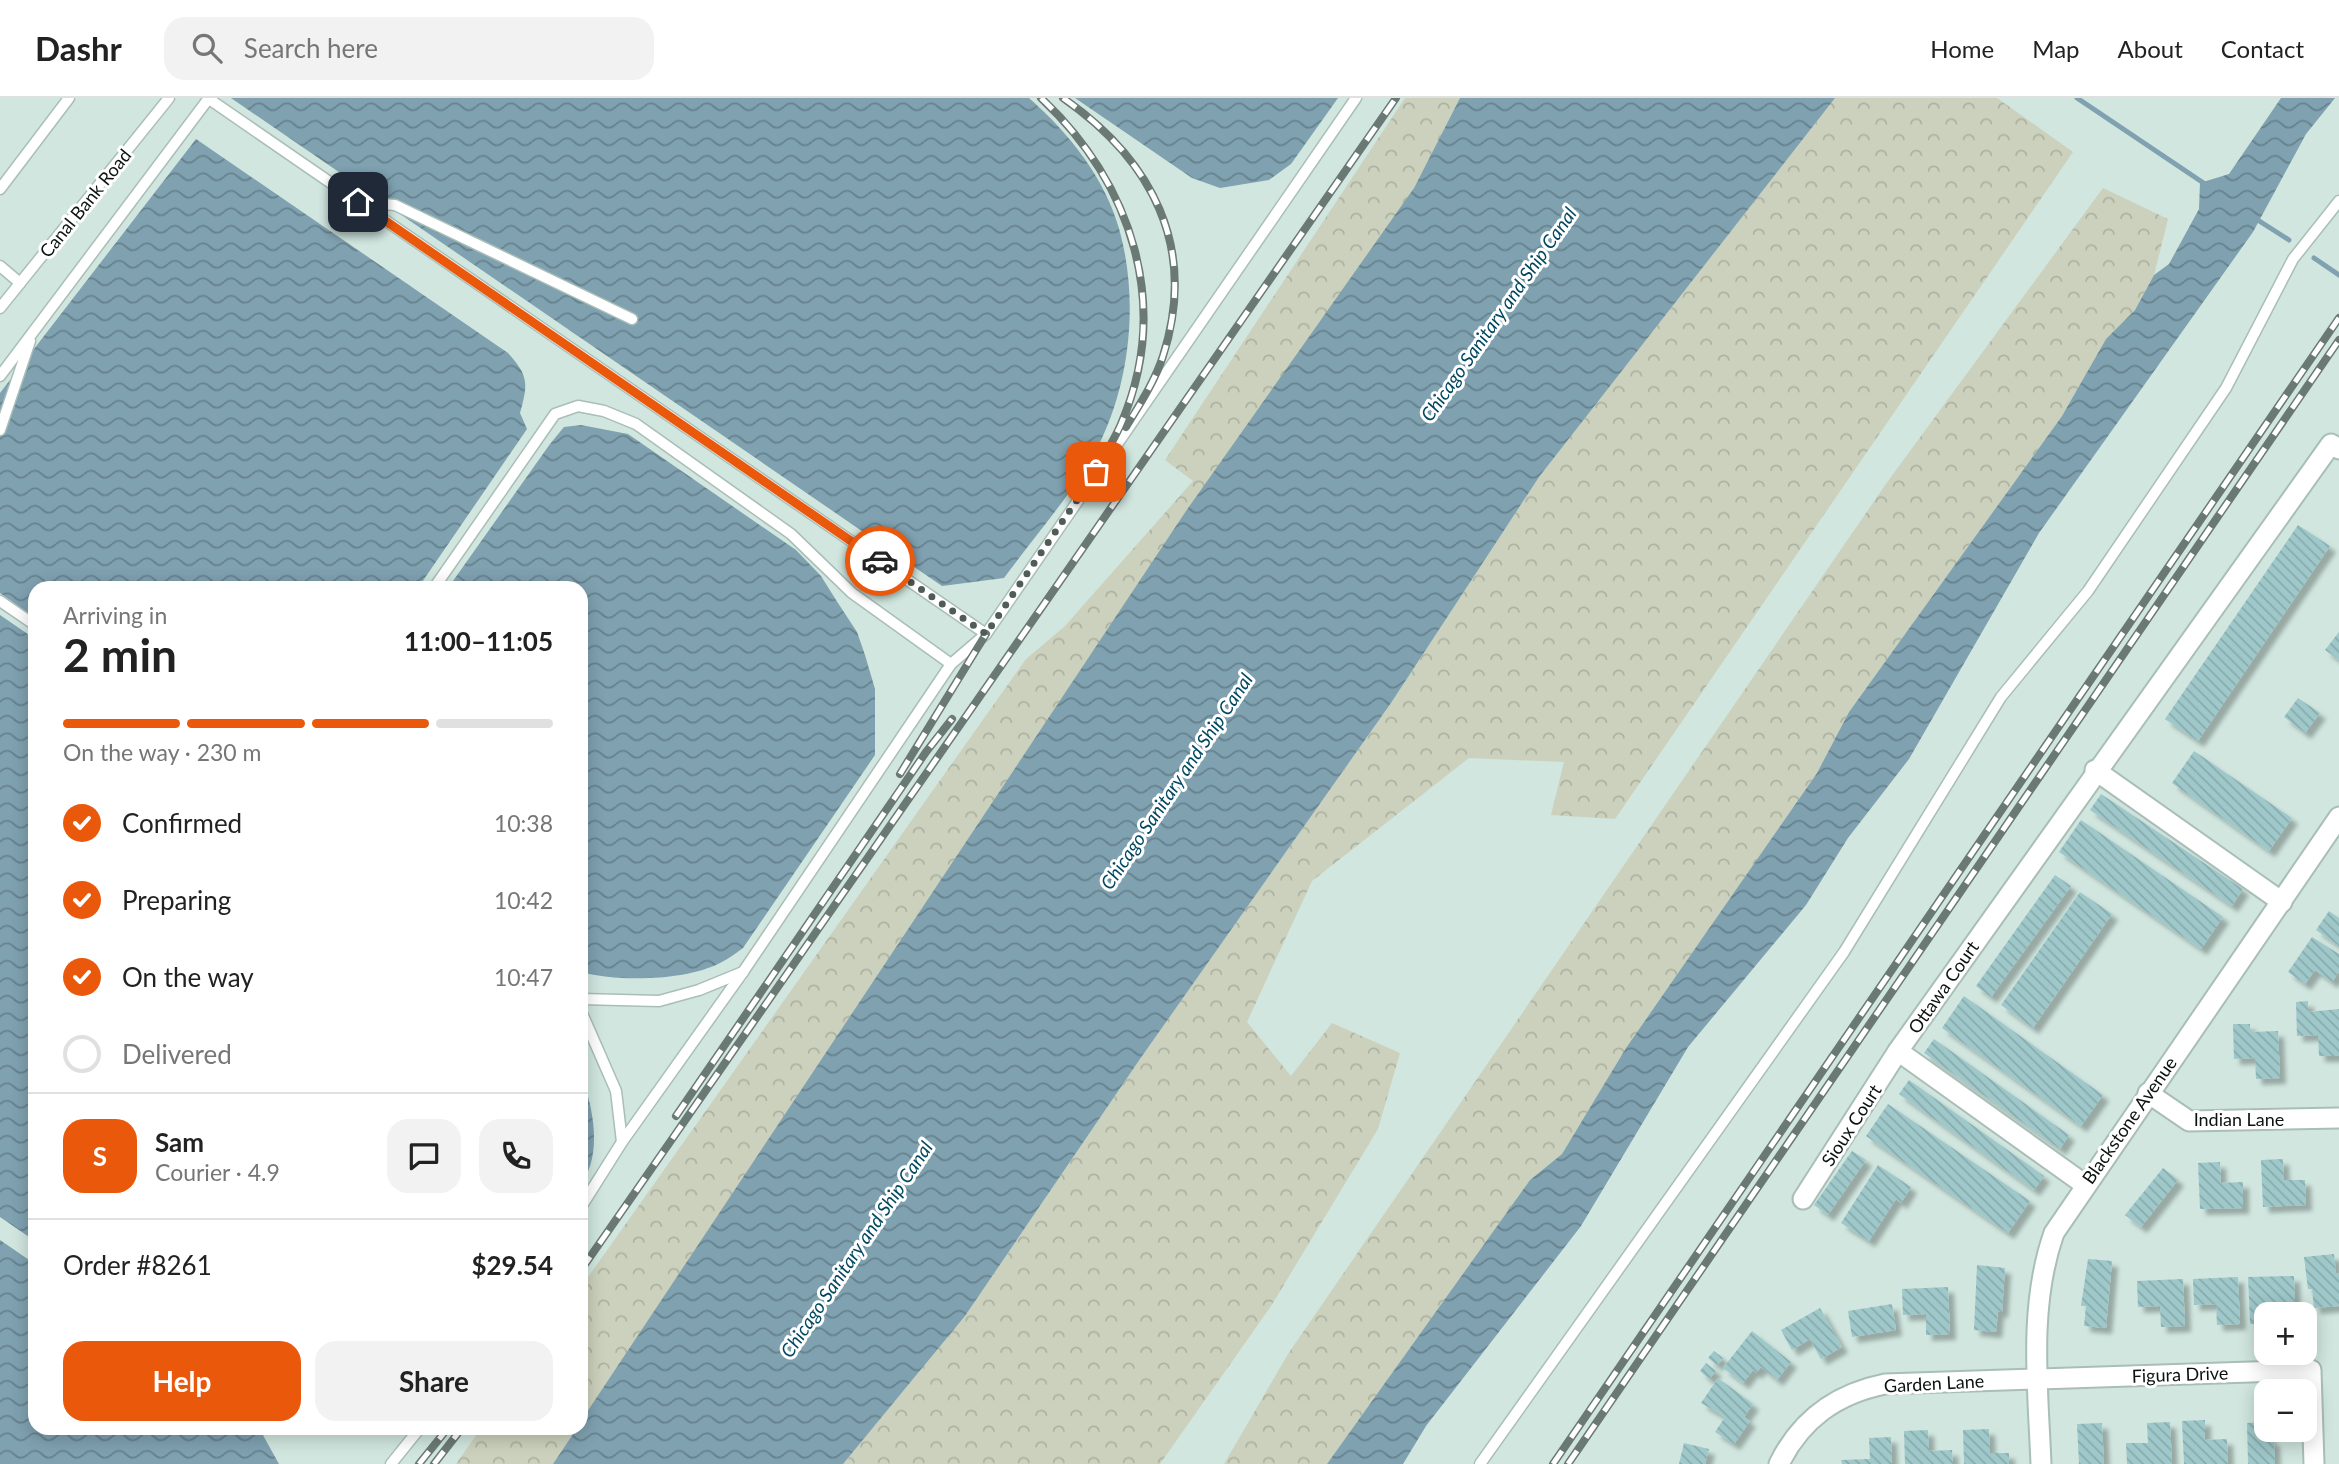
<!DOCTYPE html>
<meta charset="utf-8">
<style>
:root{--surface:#fff;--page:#f2f2f2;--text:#222;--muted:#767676;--line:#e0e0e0;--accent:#ea580c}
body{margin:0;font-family:Lato,sans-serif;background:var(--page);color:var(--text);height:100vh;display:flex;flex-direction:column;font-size:26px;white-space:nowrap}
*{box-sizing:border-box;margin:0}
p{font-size:23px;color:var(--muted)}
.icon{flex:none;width:38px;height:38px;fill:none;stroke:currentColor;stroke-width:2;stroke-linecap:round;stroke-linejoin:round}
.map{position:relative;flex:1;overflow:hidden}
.side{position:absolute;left:28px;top:483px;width:560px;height:854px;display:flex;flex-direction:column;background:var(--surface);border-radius:21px;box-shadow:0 4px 18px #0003}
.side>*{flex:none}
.tools{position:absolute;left:2254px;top:1204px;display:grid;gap:14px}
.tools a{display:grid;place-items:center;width:63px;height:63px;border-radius:14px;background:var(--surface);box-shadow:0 4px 18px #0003;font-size:35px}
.pin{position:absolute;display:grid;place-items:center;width:60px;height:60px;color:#fff;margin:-30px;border-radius:14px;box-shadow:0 4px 10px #0006}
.courier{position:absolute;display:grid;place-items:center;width:70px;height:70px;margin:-35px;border:5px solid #ea580c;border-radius:50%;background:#fff;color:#222;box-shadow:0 2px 9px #0007}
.summary em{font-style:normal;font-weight:700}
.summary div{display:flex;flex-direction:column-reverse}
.summary{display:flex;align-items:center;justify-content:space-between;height:119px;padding:0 35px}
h1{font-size:46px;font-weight:700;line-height:52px}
.bar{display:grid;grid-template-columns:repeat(4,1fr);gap:10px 7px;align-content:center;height:84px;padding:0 35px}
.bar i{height:9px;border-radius:5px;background:var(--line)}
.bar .active{background:var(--accent)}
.bar p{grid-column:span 4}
.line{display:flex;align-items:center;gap:18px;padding:0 35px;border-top:2px solid var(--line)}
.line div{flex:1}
.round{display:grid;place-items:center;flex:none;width:74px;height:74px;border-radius:21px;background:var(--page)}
ol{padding:0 35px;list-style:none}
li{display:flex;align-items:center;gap:21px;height:77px}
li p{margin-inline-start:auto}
li .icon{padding:7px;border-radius:50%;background:var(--accent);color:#fff;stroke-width:4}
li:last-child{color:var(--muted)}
li i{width:38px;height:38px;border:4px solid var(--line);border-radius:50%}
.button{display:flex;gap:14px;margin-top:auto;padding:14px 35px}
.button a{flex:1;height:80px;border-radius:21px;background:var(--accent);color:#fff;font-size:28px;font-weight:700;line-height:80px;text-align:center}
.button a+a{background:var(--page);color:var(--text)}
header{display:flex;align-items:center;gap:42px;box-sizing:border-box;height:98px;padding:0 35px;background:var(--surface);border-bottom:2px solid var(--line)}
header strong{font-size:33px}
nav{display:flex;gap:38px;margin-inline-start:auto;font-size:24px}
.search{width:490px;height:63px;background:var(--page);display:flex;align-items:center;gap:18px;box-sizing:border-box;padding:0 24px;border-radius:21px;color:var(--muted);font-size:26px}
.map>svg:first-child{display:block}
.forest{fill:url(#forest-crowns)}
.water{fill:url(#water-waves)}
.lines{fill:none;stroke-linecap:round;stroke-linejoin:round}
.stream{stroke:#7fa1b0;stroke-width:5}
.building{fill:url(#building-back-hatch);filter:url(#shadow)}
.service-casing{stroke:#a9beb7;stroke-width:13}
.minor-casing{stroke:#a9beb7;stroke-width:23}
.service{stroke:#fff;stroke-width:10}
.minor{stroke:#fff;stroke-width:19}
.rail-casing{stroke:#6b7975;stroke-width:8}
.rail{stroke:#fff;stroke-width:5;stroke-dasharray:16;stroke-linecap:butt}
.done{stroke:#505c58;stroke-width:7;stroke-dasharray:0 12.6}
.route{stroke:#ea580c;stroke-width:9}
.labels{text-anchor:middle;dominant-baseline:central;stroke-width:6;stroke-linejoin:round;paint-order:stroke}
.street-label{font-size:18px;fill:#0b1210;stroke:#fff}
.water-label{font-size:19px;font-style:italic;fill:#004860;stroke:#fff}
</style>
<header>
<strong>Dashr</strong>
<div class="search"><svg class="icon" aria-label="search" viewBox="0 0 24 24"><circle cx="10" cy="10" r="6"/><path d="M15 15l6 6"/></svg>Search here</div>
<nav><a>Home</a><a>Map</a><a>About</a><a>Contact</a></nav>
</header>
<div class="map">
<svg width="2339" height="1366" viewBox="0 0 2339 1366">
<defs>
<pattern id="forest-crowns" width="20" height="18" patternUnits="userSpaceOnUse" patternTransform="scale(1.75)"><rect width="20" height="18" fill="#cbd1bc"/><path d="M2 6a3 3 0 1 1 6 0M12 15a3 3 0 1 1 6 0" fill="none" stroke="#adb2a1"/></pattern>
<pattern id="water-waves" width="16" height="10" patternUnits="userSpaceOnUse" patternTransform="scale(1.75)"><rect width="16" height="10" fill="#7fa1b0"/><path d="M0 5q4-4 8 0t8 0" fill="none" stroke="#66828e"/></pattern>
<pattern id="building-back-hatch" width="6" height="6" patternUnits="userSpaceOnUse" patternTransform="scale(1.75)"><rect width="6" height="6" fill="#9fc8ca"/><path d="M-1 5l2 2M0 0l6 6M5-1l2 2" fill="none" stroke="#88abac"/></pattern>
<filter id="shadow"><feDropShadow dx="6" dy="6" stdDeviation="2" flood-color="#0004"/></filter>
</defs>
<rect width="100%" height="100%" fill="#d0e6df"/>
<g class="forest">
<path d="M 1405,0 L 1460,0 L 1414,90 L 581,1323 L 581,1189 L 1026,561 L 1064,529 L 1193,383 L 1165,362 Z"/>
<path d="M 1835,0 L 1997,0 L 2073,54 L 1615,721 L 1551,717 L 1564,664 L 1469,660 L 1312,783 L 1247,924 L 1291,978 L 1332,925 L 1400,955 L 1378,1031 L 1271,1208 L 1160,1366 L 843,1366 L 965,1218 L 1140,961 L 1391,605 L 1539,379 Z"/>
<path d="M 2103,90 L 2168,121 L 2154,177 L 2135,212 L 2106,241 L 2062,318 L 1849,614 L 1817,675 L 1626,950 L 1562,1056 L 1530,1082 L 1327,1366 L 1224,1366 L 1288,1256 L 1888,383 Z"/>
<path d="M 481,1330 L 577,1330 L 553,1366 L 456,1366 Z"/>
</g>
<g class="water">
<path d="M 231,0 L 1029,0 C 1069,35 1106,81 1120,134 C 1140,209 1129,298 1089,365 C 1064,405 1032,442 1004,480 L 942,488 Z"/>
<path d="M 1075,0 L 1338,0 L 1291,66 L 1269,82 L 1220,90 L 1192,80 Z"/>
<path d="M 1460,0 L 1835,0 L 1539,379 L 1391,605 L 1140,961 L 965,1218 L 843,1366 L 553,1366 L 577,1330 L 581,1330 L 581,1323 L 1186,413 L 1414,90 Z"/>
<path d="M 2281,0 L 2335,0 L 2306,36 L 2253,134 L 2039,435 L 1909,661 L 1848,740 L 1806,807 L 1688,949 L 1581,1128 L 1426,1328 L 1403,1366 L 1327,1366 L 1530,1082 L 1562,1056 L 1626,950 L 1817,675 L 1849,614 L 2062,318 L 2106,241 L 2135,212 L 2154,177 L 2169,166 L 2199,111 L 2200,85 L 2229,76 Z"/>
<path d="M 196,41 L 508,255 C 529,278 528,286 520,315 L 527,331 L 418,490 L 35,490 L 35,520 L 0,495 L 0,295 Z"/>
<path d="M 581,327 L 628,336 L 796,452 L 821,478 L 836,502 L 857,534 L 865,557 L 875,591 L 875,657 L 743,850 C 736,855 728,861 720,865 C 685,883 618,884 581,874 L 581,490 L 448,490 L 550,346 L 564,329 Z"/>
<path d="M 0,517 L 35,541 L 35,1143 L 0,1119 Z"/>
<path d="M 581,976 C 593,1009 603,1056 581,1086 Z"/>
<path d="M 0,1142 L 35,1166 L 35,1330 L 259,1330 L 279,1366 L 0,1366 Z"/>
</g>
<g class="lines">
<g class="stream">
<path d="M 2077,0 L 2208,88"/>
<path d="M 2253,119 L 2289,142"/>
<path d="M 2314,160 L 2339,177"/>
</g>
</g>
<g class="building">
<path d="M 2298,427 L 2330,448 L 2198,643 L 2165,621 Z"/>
<path d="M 2339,534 L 2339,562 L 2325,552 Z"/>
<path d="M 2298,600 L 2320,615 L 2305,635 L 2284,619 Z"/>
<path d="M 2194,653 L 2292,720 L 2269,753 L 2172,685 Z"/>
<path d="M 2101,696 L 2243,791 L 2232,808 L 2090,712 Z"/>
<path d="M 2081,722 L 2223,819 L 2201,851 L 2059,754 Z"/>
<path d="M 2055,777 L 2071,788 L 1991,899 L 1976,888 Z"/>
<path d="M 2080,794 L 2112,816 L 2033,930 L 2001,907 Z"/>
<path d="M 2329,813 L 2339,820 L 2339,848 L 2316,832 Z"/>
<path d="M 2312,839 L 2339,856 L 2339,874 L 2332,884 L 2315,872 L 2305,886 L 2288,874 Z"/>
<path d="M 1964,898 L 2103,997 L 2081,1028 L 1942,930 Z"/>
<path d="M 2308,903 L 2308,914 L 2339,911 L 2339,958 L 2319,958 L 2318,937 L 2297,938 L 2296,904 Z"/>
<path d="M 2233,926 L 2250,926 L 2250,934 L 2278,933 L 2280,980 L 2256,981 L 2255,960 L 2234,961 Z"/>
<path d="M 1934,941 L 2069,1037 L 2060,1051 L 1924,955 Z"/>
<path d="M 1909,982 L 2044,1078 L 2034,1092 L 1899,996 Z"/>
<path d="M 1888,1006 L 2030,1103 L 2008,1135 L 1866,1038 Z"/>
<path d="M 1852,1053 L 1866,1062 L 1828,1117 L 1814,1107 Z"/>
<path d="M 2283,1061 L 2284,1082 L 2305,1082 L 2306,1107 L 2263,1109 L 2261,1062 Z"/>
<path d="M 2220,1064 L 2221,1085 L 2243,1084 L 2243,1110 L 2200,1111 L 2198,1065 Z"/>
<path d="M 1878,1067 L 1911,1089 L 1901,1105 L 1896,1101 L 1869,1143 L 1841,1125 Z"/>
<path d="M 2163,1070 L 2178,1082 L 2141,1129 L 2125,1117 Z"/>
<path d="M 2334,1156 L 2336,1175 L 2339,1175 L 2339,1208 L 2314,1210 L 2312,1191 L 2308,1191 L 2304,1159 Z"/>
<path d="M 2088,1161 L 2112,1163 L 2106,1230 L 2084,1228 L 2086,1208 L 2081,1208 Z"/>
<path d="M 1977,1167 L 2005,1170 L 2002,1214 L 1998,1213 L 1996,1234 L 1974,1232 Z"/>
<path d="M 2294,1178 L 2295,1204 L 2272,1205 L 2273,1216 L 2266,1216 L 2266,1226 L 2250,1226 L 2248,1179 Z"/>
<path d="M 2238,1179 L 2240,1226 L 2217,1227 L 2216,1206 L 2194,1207 L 2193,1181 Z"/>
<path d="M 2183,1181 L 2185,1228 L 2161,1229 L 2160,1208 L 2138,1209 L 2137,1183 Z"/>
<path d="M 1948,1189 L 1950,1236 L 1926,1237 L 1926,1216 L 1903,1217 L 1902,1191 Z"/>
<path d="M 1892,1206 L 1896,1232 L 1852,1239 L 1848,1213 Z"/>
<path d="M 1820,1210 L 1842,1249 L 1821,1261 L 1810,1241 L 1792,1252 L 1781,1232 Z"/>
<path d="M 1752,1233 L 1791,1264 L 1777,1282 L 1761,1269 L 1756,1275 L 1753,1272 L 1743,1285 L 1723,1270 Z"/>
<path d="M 1714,1253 L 1723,1260 L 1717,1267 L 1708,1260 Z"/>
<path d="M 1706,1265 L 1716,1273 L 1709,1281 L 1700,1273 Z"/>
<path d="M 1718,1280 L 1753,1306 L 1744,1319 L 1750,1323 L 1734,1346 L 1715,1334 L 1725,1319 L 1701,1305 Z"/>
<path d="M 2205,1322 L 2205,1342 L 2227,1341 L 2228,1366 L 2184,1366 L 2182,1323 Z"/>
<path d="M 2170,1324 L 2172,1366 L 2127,1366 L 2126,1345 L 2148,1345 L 2147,1325 Z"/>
<path d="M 2266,1324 L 2270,1342 L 2274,1342 L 2275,1366 L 2248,1366 L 2247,1325 Z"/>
<path d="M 2102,1325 L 2104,1366 L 2079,1366 L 2077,1326 Z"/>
<path d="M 1989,1331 L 1990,1355 L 2009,1355 L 2009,1366 L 1964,1366 L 1963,1332 Z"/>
<path d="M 1928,1332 L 1929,1353 L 1952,1352 L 1953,1366 L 1905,1366 L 1904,1333 Z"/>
<path d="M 1891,1339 L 1892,1366 L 1842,1366 L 1841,1362 L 1870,1361 L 1869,1340 Z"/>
<path d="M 1684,1345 L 1709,1351 L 1705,1366 L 1679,1366 Z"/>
</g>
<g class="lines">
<defs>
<g id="service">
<path d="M 209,1 L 986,536"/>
<path d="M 0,91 L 69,0"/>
<path d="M 361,104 L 395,107 L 632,221"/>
<path d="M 0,168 L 20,185"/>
<path d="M 0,210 L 169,0"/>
<path d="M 0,278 L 209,0"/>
<path d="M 0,332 L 30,243"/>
<path d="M 434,490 L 555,316 L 578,308 L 604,313 L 636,326 L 791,436 L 852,495 L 951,566"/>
<path d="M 0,503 L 35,527"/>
<path d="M 581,901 L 659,903 L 699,892 L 743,874"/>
<path d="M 581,913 L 616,993 L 622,1044"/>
<path d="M 581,1109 L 622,1044 L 743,874 L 951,566 L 986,536 L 1356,0"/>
<path d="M 391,1366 L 420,1330"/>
<path d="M 1480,1366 L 1844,854 L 2001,599 L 2088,493 L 2226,290 L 2293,161 L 2339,103"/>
</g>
<g id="minor">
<path d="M 2095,672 L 2282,804"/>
<path d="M 2148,995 L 2189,1023 L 2339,1020"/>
<path d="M 2084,1086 L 1898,953 L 2331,346 L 2339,351"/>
<path d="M 1803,1101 L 1898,953"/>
<path d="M 1779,1366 C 1801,1321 1836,1296 1885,1286 L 2311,1272 L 2314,1366"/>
<path d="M 2041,1366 C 2038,1289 2028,1209 2054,1135 L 2339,719"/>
</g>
</defs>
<use href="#service" class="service-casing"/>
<use href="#minor" class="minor-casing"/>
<use href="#service" class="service"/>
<use href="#minor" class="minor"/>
<defs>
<g id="rail">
<path d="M 1041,0 C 1132,85 1172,208 1121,326 C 1111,349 1096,370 1084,392"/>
<path d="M 1063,0 C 1152,62 1198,149 1163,258 C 1155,283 1140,306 1126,329"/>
<path d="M 900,676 L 986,536"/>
<path d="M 676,1018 L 926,654 L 952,621"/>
<path d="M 581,1172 L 1396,0"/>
<path d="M 419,1366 L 448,1330"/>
<path d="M 434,1366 L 462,1330"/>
<path d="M 1553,1366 L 2339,220"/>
<path d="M 1568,1366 L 2339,242"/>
</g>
</defs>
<use href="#rail" class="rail-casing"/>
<use href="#rail" class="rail"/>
</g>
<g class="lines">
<path class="done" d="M 880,463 L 986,536 L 1096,374"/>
<path class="route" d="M 358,104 L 880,463"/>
</g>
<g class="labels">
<g class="street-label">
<text transform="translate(85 105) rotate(-51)">Canal Bank Road</text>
<text transform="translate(1943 889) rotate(-55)">Ottawa Court</text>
<text x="2239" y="1021">Indian Lane</text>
<text transform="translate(2129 1022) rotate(-55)">Blackstone Avenue</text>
<text transform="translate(1851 1027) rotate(-57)">Sioux Court</text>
<text transform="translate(2180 1276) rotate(-2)">Figura Drive</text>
<text transform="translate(1934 1285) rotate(-3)">Garden Lane</text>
</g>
<g class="water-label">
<text transform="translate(1498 216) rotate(-55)">Chicago Sanitary and Ship Canal</text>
<text transform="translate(1176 683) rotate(-56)">Chicago Sanitary and Ship Canal</text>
<text transform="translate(856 1151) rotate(-56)">Chicago Sanitary and Ship Canal</text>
</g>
</g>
</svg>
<div class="tools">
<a>+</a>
<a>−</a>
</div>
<div class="pin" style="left:1096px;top:374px;background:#ea580c"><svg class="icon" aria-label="bag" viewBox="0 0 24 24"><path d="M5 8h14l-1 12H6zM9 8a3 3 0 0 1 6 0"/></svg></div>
<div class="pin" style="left:358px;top:104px;background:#1f2937"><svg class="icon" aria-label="home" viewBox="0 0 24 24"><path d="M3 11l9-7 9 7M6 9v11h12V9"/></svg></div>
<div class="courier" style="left:880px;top:463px"><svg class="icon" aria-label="car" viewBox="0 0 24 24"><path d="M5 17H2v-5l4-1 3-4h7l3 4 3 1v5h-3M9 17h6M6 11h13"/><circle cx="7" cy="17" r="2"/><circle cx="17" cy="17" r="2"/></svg></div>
<section class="side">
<div class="summary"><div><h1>2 min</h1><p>Arriving in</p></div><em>11:00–11:05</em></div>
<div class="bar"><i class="active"></i><i class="active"></i><i class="active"></i><i></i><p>On the way · 230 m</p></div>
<ol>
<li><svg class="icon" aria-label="check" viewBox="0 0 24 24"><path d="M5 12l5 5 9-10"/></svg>Confirmed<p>10:38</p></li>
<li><svg class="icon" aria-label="check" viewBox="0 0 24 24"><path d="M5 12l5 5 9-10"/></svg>Preparing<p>10:42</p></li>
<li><svg class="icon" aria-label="check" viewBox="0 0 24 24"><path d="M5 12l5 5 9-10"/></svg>On the way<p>10:47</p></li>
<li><i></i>Delivered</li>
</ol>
<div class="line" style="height:126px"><b class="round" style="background:var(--accent);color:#fff">S</b><div><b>Sam</b><p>Courier · 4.9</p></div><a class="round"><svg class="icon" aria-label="chat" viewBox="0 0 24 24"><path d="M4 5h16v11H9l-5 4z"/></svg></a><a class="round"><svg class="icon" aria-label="phone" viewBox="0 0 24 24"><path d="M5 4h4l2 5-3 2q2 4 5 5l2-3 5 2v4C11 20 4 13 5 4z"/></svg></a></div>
<div class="line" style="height:91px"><div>Order #8261</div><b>$29.54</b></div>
<div class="button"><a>Help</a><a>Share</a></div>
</section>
</div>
